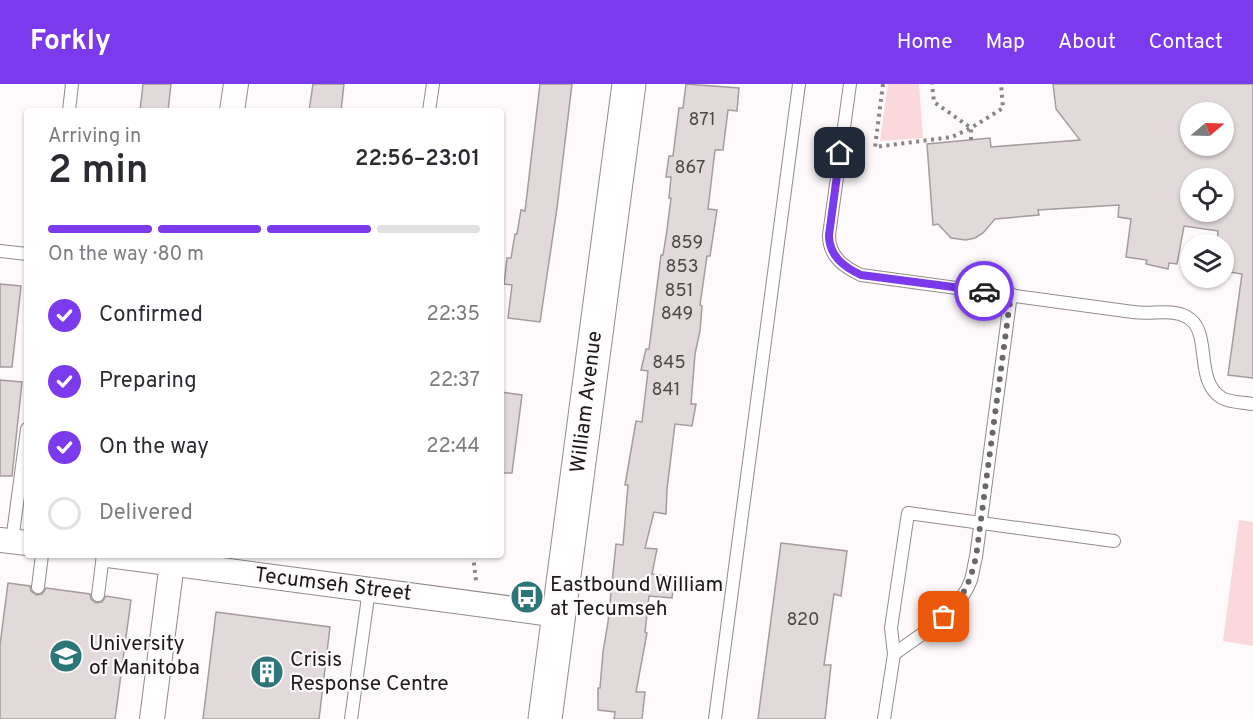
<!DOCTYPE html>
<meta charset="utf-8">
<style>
:root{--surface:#fff;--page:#f2f2f3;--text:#2b2b33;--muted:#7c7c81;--line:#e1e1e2;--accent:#7c3aed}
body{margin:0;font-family:Overpass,sans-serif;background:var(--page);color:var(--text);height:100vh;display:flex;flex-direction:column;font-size:22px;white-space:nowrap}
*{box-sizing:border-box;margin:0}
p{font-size:20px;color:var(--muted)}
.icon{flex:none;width:33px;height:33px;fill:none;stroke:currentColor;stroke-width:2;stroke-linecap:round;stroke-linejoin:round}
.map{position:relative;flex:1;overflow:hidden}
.details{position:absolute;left:24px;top:24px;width:480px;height:450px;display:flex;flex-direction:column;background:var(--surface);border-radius:6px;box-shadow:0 2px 4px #0004}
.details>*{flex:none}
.needle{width:39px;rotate:71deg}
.tools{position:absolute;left:1180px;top:18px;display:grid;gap:12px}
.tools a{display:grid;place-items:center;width:54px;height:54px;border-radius:50%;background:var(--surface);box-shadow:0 2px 4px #0004;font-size:30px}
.pin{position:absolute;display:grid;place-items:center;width:51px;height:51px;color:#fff;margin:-26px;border-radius:12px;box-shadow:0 3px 9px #0006}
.courier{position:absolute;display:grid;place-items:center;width:60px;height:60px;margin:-30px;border:4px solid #7c3aed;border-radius:50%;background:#fff;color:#222;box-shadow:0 2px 8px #0007}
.headline em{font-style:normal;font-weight:600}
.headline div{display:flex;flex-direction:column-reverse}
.headline{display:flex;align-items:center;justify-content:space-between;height:102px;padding:0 24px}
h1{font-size:39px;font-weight:600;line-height:45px}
.bar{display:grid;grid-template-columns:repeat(4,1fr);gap:9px 6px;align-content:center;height:72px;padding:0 24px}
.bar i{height:8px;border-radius:4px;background:var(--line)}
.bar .on{background:var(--accent)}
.bar p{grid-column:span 4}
ol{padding:0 24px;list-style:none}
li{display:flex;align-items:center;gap:18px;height:66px}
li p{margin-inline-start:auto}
li .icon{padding:6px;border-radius:50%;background:var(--accent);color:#fff;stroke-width:4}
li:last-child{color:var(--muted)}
li i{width:33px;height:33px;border:3px solid var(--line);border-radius:50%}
header{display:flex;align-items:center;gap:36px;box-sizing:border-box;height:84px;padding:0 30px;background:var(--accent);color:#fff}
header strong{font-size:28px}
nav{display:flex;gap:33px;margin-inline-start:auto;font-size:21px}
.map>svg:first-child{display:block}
.grass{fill:#fad8dc}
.building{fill:#e1d9da;stroke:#a49c9d;stroke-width:1.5;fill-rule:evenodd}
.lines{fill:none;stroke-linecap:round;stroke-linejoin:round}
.lane-casing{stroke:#928b8c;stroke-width:14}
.street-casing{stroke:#928b8c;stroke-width:26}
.secondary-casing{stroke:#928b8c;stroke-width:35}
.path{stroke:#8a8687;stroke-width:4;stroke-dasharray:3 4.5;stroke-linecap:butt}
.lane{stroke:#fff;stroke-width:12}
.street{stroke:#fff;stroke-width:24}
.secondary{stroke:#fff;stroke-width:33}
.done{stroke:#6a6768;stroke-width:6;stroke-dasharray:0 10.8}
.route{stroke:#7c3aed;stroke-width:8}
.labels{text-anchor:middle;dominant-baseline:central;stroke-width:4.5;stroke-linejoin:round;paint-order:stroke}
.number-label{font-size:18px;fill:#4c4949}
.street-label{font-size:21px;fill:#1b1919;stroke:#fef9fa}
.poi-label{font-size:21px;fill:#1b1919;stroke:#fef9fa;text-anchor:start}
</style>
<header>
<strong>Forkly</strong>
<nav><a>Home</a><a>Map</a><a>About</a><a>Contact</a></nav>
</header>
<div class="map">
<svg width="1253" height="635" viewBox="0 0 1253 635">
<rect width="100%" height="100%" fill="#fef9fa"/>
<g class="grass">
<path d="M 888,0 L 919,0 L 923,54 L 880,57 Z"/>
<path d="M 1239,436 L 1253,438 L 1253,562 L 1223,557 Z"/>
</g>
<g class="building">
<path d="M 143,0 L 171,0 L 168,27 L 140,27 Z"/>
<path d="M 313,0 L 344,0 L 341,27 L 309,27 Z"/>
<path d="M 540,0 L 572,0 L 557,124 L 540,238 L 508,234 L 512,201 L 504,200 L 507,174 L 511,174 L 515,150 L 517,150 L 521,126 L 525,127 Z"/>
<path d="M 686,0 L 739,4 L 737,27 L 728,26 L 723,66 L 715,66 L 708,125 L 717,126 L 710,172 L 707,172 L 700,221 L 702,222 L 700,247 L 695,270 L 691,320 L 696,320 L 692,342 L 675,340 L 667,405 L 666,430 L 654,428 L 645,464 L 657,465 L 652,490 L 675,493 L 672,514 L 649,512 L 645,548 L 647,549 L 636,608 L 645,608 L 642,635 L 614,635 L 615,628 L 598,626 L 598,604 L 600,604 L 603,568 L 608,538 L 616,460 L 623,461 L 628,401 L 625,401 L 636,337 L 642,338 L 648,287 L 641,286 L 646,265 L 649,265 L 661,171 L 663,171 L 667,146 L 671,114 L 669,114 L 671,93 L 666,93 L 669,72 L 673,72 L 679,24 L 683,24 Z"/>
<path d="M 1053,0 L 1253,0 L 1253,294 L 1228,291 L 1242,190 L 1224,187 L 1224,160 L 1217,160 L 1218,147 L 1184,142 L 1177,180 L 1169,179 L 1168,185 L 1146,180 L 1147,176 L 1126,173 L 1131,135 L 1118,133 L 1119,121 L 1038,126 L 1039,131 L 995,135 L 983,149 L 975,154 L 966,156 L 951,154 L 938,140 L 933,141 L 927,60 L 990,54 L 991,63 L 1080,56 L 1056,25 ZM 1191,28 L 1224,28 L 1224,62 L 1191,62 ZM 1191,94 L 1224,94 L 1224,128 L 1191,128 Z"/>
<path d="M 0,200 L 21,202 L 12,283 L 0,283 Z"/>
<path d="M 0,296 L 22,298 L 12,392 L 0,392 Z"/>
<path d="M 501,308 L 522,311 L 512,389 L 501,389 Z"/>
<path d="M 781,459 L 847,467 L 841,512 L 834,510 L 824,581 L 831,581 L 825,635 L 758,635 Z"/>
<path d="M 8,499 L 30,502 L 31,507 L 36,511 L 42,510 L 46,504 L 90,510 L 91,515 L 96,519 L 102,518 L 106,512 L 131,516 L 115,635 L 0,635 L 0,561 Z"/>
<path d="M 216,528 L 330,543 L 319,635 L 203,635 Z"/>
</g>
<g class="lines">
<defs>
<g id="lane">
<path d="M 850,0 L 829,151 C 829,173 844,183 861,191 C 952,203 1043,215 1133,228 C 1151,231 1171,224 1187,233 C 1213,247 1193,297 1222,314 C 1231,319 1243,318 1253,320"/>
<path d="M 69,27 L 72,0"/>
<path d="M 429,27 L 433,0"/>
<path d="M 0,167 L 27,170"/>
<path d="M 12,457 L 27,345"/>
<path d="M 38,503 L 42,471"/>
<path d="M 98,511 L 103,471"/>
<path d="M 894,570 C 921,550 959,529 971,496 C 973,489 974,480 976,473 L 1011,210"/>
<path d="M 351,635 L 369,506"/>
<path d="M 715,635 L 799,0"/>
<path d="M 884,635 L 894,570 L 891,544 L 908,429 L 1114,457"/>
</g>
<g id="street">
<path d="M 232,27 L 236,0"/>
<path d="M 0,456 L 27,459"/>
<path d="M 108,471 L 559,531"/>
<path d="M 152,635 L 173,471"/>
</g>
<path id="secondary" d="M 545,635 L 629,0"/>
</defs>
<use href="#lane" class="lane-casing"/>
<use href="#street" class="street-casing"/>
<use href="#secondary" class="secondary-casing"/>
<g class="path">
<path d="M 883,0 L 875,63 L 952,53 L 971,44 L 934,18 L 932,0"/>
<path d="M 971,56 L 971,44 L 1003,24 L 1001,0"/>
<path d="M 473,471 L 476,497"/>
</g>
<use href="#lane" class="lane"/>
<use href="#street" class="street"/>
<use href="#secondary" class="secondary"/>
</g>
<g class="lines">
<path class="done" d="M 944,533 C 964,511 969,502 976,473 L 1011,210 L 984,207"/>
<path class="route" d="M 840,69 L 829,151 C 829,172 844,183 861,191 L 984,207"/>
</g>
<defs>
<symbol id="bus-disc" viewBox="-11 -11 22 22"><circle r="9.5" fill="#2c767a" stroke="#fef9fa"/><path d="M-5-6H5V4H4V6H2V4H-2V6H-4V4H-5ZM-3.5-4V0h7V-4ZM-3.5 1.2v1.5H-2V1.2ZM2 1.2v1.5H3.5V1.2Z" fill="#fff"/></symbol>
<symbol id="university-disc" viewBox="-11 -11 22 22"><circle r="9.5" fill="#2c767a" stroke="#fef9fa"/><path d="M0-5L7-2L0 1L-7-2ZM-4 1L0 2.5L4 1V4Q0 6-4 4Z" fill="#fff"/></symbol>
<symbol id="building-disc" viewBox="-11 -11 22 22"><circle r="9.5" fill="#2c767a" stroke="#fef9fa"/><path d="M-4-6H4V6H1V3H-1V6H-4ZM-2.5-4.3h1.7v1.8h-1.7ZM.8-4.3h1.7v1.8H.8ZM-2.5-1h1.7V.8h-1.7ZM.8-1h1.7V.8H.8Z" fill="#fff"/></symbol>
</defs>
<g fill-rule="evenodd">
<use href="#bus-disc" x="508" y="494" width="38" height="38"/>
<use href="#university-disc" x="47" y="553" width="38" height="38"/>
<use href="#building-disc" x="248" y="569" width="38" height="38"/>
</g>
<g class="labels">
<g class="number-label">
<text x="702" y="36">871</text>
<text x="690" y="84">867</text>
<text x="687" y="159">859</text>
<text x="682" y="183">853</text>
<text x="679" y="207">851</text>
<text x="677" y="230">849</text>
<text x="669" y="279">845</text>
<text x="666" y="306">841</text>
<text x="803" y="536">820</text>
</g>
<g class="street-label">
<text transform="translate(587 318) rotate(-83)">William Avenue</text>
<text transform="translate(333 501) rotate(7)">Tecumseh Street</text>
</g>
<g class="poi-label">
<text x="550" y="501">Eastbound William<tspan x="550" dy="24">at Tecumseh</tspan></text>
<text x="89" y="560">University<tspan x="89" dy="24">of Manitoba</tspan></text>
<text x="290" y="576">Crisis<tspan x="290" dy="24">Response Centre</tspan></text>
</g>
</g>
</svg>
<div class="tools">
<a><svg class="needle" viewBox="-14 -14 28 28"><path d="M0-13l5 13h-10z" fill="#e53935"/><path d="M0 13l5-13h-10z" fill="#7c7c81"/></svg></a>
<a><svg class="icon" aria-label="locate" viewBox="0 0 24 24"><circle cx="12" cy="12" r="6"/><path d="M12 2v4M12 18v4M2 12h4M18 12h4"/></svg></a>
<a><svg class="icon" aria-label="layers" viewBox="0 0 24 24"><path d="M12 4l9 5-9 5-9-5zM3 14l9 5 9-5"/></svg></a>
</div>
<div class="pin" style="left:944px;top:533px;background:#ea580c"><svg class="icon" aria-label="bag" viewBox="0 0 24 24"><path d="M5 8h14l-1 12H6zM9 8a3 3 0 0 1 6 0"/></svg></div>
<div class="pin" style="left:840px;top:69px;background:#1f2937"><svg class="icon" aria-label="home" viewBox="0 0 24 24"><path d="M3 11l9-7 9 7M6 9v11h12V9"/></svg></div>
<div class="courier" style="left:984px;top:207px"><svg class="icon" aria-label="car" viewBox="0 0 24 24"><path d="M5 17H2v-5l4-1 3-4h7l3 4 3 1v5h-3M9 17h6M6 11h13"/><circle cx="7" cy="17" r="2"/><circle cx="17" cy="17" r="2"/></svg></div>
<section class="details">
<div class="headline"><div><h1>2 min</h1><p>Arriving in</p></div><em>22:56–23:01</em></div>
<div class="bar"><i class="on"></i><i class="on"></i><i class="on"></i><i></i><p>On the way · 80 m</p></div>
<ol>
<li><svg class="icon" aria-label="check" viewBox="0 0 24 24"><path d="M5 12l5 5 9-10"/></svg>Confirmed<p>22:35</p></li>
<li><svg class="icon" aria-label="check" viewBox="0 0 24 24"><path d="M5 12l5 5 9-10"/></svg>Preparing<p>22:37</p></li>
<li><svg class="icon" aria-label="check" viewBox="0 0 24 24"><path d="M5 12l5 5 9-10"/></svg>On the way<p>22:44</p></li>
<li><i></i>Delivered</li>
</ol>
</section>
</div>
